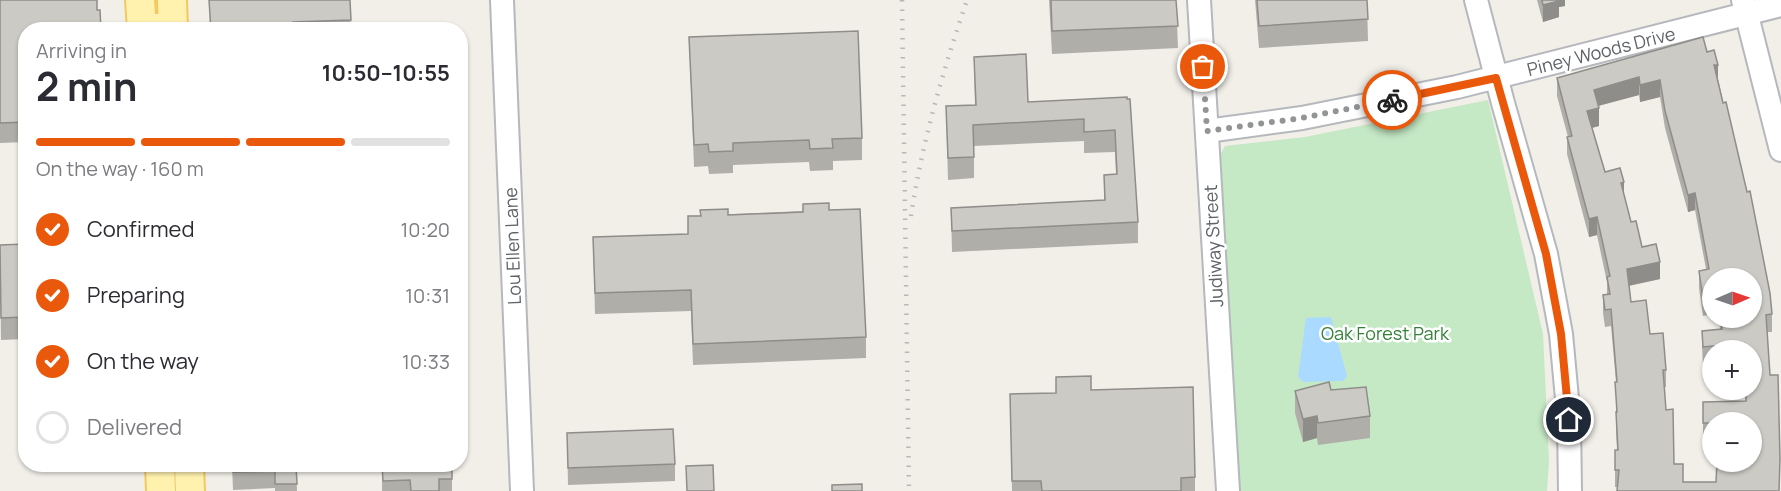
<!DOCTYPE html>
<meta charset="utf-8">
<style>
:root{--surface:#fff;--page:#f2f2f3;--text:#2b2b33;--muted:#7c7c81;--line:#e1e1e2;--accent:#ea580c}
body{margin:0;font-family:Manrope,sans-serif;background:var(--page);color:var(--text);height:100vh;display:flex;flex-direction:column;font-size:22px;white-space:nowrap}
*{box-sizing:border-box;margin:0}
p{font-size:20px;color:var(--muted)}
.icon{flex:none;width:33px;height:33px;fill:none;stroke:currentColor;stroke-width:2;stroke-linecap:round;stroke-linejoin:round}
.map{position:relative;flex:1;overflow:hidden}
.side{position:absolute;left:18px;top:22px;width:450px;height:450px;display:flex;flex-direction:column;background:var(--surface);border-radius:24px;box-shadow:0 2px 4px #0004}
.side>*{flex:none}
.needle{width:39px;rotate:88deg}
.tools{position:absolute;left:1702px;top:268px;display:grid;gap:12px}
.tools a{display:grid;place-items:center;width:60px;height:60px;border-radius:50%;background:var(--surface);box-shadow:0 2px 4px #0004;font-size:30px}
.pin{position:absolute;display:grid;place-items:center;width:51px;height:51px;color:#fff;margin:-26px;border:3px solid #fff;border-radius:50%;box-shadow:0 2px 6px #0007}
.courier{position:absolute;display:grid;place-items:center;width:60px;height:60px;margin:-30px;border:4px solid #ea580c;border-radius:50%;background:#fff;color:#222;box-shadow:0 2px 8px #0007}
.head em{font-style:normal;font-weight:700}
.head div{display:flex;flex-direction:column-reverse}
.head{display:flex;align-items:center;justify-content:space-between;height:102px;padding:0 18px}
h1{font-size:39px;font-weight:700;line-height:45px}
.bar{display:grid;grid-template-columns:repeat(4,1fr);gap:9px 6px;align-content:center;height:72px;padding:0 18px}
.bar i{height:8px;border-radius:4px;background:var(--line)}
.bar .active{background:var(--accent)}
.bar p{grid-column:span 4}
ol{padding:0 18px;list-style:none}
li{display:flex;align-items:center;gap:18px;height:66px}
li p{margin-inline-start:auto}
li .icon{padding:6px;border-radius:50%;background:var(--accent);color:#fff;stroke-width:4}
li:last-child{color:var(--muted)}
li i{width:33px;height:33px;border:3px solid var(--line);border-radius:50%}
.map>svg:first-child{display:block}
.green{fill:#c5e8c5}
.water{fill:#aadaff}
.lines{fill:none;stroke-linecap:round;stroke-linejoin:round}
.minor-casing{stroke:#b5b8bc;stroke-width:26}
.major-casing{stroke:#f2c960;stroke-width:32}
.minor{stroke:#fff;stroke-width:22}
.major{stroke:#fff2af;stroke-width:28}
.rail{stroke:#b6b7b8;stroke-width:4.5;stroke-dasharray:1.5 8;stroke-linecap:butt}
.wall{fill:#afaea9;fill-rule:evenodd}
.shaded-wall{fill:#8f8d8a}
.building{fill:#cccac5;stroke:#8f8d8a;stroke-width:1.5;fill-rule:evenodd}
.done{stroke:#929495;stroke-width:6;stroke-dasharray:0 10.8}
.route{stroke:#ea580c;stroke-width:8}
.labels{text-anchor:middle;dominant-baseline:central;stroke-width:5;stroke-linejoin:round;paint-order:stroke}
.street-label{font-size:18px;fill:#5f6368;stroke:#fff}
.park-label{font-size:18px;fill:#348238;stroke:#fff}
</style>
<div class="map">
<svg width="1781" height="491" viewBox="0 0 1781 491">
<rect width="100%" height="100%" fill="#f1efe8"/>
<path class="green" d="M 1488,100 L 1543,334 L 1549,461 L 1547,491 L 1239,491 L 1218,159 L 1225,146 L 1305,137 Z"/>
<path class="water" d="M 1331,317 L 1347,376 L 1343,381 L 1303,382 L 1298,377 L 1306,318 Z"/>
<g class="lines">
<defs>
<g id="minor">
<path d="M 502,0 L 522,491"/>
<path d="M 1199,0 L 1228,491"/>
<path d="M 1476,0 L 1503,103 L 1546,254 L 1561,334 L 1569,420 L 1570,491"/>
<path d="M 1743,0 L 1781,150"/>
<path d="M 1207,131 L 1302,118 L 1457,87 L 1781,5"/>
</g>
<g id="major">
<path d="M 140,0 L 142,30"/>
<path d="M 172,0 L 173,30"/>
<path d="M 142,29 L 173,27"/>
<path d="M 160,465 L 161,491"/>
<path d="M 189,465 L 190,491"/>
</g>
</defs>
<use href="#minor" class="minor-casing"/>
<use href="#major" class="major-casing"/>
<use href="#minor" class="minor"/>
<use href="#major" class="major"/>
<g class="rail">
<path d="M 902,0 L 909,491"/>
<path d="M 911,216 C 922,142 943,71 967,0"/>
</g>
</g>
<g class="wall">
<path d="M 0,0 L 26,30 L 26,142 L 0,143 Z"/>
<path d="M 209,0 L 350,0 L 351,30 L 210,30 Z"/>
<path d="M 1049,0 L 1176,0 L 1178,48 L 1052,54 Z"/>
<path d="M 1255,0 L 1367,0 L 1368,41 L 1259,48 Z"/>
<path d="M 1537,0 L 1565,0 L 1565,6 L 1559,7 L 1559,17 L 1543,22 Z"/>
<path d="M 689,37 L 862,138 L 862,160 L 833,161 L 833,170 L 810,171 L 809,162 L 733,165 L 733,173 L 709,174 L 708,166 L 694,167 Z"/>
<path d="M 1707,52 L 1718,79 L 1772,314 L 1772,332 L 1767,332 L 1770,375 L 1780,476 L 1779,491 L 1617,491 L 1617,487 L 1615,487 L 1615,468 L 1617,450 L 1616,430 L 1616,382 L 1611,326 L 1605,327 L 1603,313 L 1603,295 L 1607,295 L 1607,282 L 1597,235 L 1589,237 L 1567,154 L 1567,137 L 1568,137 L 1557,96 L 1557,78 ZM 1639,95 L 1640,102 L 1660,97 L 1665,128 L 1688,212 L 1695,210 L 1706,269 L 1699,271 L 1699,288 L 1703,316 L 1713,314 L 1713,279 L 1752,318 L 1719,318 L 1720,329 L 1702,331 L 1702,348 L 1703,365 L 1713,364 L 1713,351 L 1752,351 L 1752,390 L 1745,390 L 1746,401 L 1703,402 L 1703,441 L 1713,441 L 1713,423 L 1752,423 L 1716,482 L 1683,482 L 1674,464 L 1666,410 L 1664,387 L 1666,387 L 1666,370 L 1650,334 L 1631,302 L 1629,286 L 1660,279 L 1642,247 L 1631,222 L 1624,196 L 1605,172 L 1592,128 L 1599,126 L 1598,106 Z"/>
<path d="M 974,57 L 1028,102 L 1127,97 L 1138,222 L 1138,243 L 952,252 L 951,208 L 1104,200 L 1104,175 L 1116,174 L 1115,152 L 1084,153 L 1084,141 L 974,146 L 974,178 L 948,180 L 946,106 L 975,105 Z"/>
<path d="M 460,174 L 467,236 L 467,258 L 460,259 Z"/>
<path d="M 829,210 L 866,337 L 866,358 L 693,365 L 691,311 L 595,314 L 593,237 L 688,234 L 688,216 Z"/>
<path d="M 26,244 L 26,339 L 1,340 L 0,245 Z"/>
<path d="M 1091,390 L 1195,477 L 1195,491 L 1012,491 L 1010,394 L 1056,393 Z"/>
<path d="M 1331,390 L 1370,416 L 1370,438 L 1318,445 L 1317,438 L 1303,442 L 1295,413 L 1295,391 Z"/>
<path d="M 567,433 L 675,464 L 675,481 L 568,485 Z"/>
<path d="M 232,465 L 296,465 L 297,491 L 275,491 L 275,488 L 233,490 Z"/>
<rect x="382" y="465" width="70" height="26"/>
</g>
<g class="shaded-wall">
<path d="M 1557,0 L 1565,0 L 1565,6 L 1559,7 L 1559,17 L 1543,22 L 1543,5 Z"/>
<path d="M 1714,65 L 1718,65 L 1718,82 Z"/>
<path d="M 1639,77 L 1639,95 L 1594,107 L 1594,90 Z"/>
<path d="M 1660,80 L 1660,97 L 1640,102 L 1640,85 Z"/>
<path d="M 1599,108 L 1599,126 L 1587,129 L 1587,111 Z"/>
<path d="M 1624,182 L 1624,200 L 1621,183 Z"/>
<path d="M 1695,193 L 1695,210 L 1688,212 L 1688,195 Z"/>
<path d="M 1597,217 L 1597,235 L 1589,237 L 1589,219 Z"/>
<path d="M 1660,262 L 1660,279 L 1627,286 L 1627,269 Z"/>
<path d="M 1317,416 L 1317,438 L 1303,442 L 1303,419 Z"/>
</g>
<g class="building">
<path d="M 0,0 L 97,0 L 97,10 L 100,10 L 101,30 L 26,30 L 26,122 L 0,123 Z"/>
<path d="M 209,0 L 350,0 L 351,20 L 293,22 L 293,30 L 211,30 Z"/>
<path d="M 1051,0 L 1176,0 L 1178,26 L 1052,31 Z"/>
<path d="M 1257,0 L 1367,0 L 1368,19 L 1259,26 Z"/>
<path d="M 1542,0 L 1559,0 L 1559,1 L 1543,5 Z"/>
<path d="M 858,31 L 862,138 L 832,139 L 833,148 L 810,149 L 809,140 L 733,143 L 733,151 L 709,152 L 708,144 L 694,145 L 689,37 Z"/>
<path d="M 1703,37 L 1707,52 L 1714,50 L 1718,65 L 1714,65 L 1723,103 L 1726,102 L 1747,192 L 1750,191 L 1770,293 L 1772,314 L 1766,315 L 1770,375 L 1778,375 L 1780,459 L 1779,491 L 1617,491 L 1619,470 L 1615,470 L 1615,450 L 1618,450 L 1616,412 L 1617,412 L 1615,382 L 1617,382 L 1611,309 L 1605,310 L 1603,295 L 1610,294 L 1607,277 L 1610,276 L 1597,217 L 1589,219 L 1567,137 L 1572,136 L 1557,78 ZM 1639,77 L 1640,85 L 1660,80 L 1665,111 L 1688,195 L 1695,193 L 1709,269 L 1699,271 L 1703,298 L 1713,297 L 1713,279 L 1752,279 L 1752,318 L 1721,318 L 1722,329 L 1702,331 L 1703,347 L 1744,343 L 1745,351 L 1752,351 L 1752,390 L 1746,390 L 1746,401 L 1703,402 L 1703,423 L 1752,423 L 1752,462 L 1717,462 L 1716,482 L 1683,482 L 1683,464 L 1674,464 L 1673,409 L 1666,410 L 1663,370 L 1666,370 L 1663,333 L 1650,334 L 1646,300 L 1631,302 L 1627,269 L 1660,262 L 1656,244 L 1642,247 L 1636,221 L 1631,222 L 1621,183 L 1624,182 L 1620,168 L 1605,172 L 1587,111 L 1599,108 L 1594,90 Z"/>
<path d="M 1026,54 L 1028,102 L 1127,97 L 1127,99 L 1130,99 L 1138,222 L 952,231 L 951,208 L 1105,200 L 1104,175 L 1117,174 L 1115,130 L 1084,132 L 1084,119 L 973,125 L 974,157 L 948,158 L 946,106 L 976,105 L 974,57 Z"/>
<path d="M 460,174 L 465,174 L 467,236 L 460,236 Z"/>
<path d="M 829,203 L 829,210 L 860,209 L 866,337 L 693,344 L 691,290 L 595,293 L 593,237 L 688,234 L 688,216 L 701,216 L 700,210 L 728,209 L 728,215 L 803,212 L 803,204 Z"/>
<path d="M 26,244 L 26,317 L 1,318 L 0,245 Z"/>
<path d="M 1091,376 L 1091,390 L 1193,387 L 1195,477 L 1181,478 L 1181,491 L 1042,491 L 1041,481 L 1012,481 L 1010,394 L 1056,393 L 1056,377 Z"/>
<path d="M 1329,382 L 1331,390 L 1366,387 L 1370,416 L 1318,423 L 1317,416 L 1303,419 L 1295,391 Z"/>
<path d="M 673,429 L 675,464 L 568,468 L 567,433 Z"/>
<path d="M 232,465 L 296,465 L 297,484 L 275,484 L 275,471 L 233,472 Z"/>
<path d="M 382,465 L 452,465 L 452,479 L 439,479 L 439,491 L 411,491 L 410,480 L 383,481 Z"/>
<path d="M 713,465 L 714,491 L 687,491 L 686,466 Z"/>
<path d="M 862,484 L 862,491 L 832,491 L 832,485 Z"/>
</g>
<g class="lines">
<path class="done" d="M 1203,67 L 1207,131 L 1302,118 L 1392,100"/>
<path class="route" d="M 1392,100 L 1496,78 L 1546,254 L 1561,334 L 1569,420"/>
</g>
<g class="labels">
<g class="street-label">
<text transform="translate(1601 51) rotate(-14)">Piney Woods Drive</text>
<text transform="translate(512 246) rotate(-92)">Lou Ellen Lane</text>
<text transform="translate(1213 246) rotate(-93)">Judiway Street</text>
</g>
<g class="park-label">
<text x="1385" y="333">Oak Forest Park</text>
</g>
</g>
</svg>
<div class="tools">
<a><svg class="needle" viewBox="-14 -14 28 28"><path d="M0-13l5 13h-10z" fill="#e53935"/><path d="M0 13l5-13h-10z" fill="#7c7c81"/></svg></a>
<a>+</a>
<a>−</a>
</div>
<div class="pin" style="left:1203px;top:67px;background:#ea580c"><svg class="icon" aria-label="bag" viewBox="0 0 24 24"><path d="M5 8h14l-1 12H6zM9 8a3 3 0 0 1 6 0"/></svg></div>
<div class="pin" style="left:1569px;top:420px;background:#1f2937"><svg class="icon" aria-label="home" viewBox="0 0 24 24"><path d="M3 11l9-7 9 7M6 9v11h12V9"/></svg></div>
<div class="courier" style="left:1392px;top:100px"><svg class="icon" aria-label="bike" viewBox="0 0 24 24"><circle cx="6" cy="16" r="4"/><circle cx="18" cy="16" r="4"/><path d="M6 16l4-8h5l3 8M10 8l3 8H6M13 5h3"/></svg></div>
<section class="side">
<div class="head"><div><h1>2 min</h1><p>Arriving in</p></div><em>10:50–10:55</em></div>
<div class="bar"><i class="active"></i><i class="active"></i><i class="active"></i><i></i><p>On the way · 160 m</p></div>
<ol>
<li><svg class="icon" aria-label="check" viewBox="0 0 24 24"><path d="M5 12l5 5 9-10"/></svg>Confirmed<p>10:20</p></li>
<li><svg class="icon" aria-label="check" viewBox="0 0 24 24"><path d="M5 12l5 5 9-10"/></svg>Preparing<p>10:31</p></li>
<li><svg class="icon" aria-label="check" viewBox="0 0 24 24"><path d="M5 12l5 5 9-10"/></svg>On the way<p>10:33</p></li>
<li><i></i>Delivered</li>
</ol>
</section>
</div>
